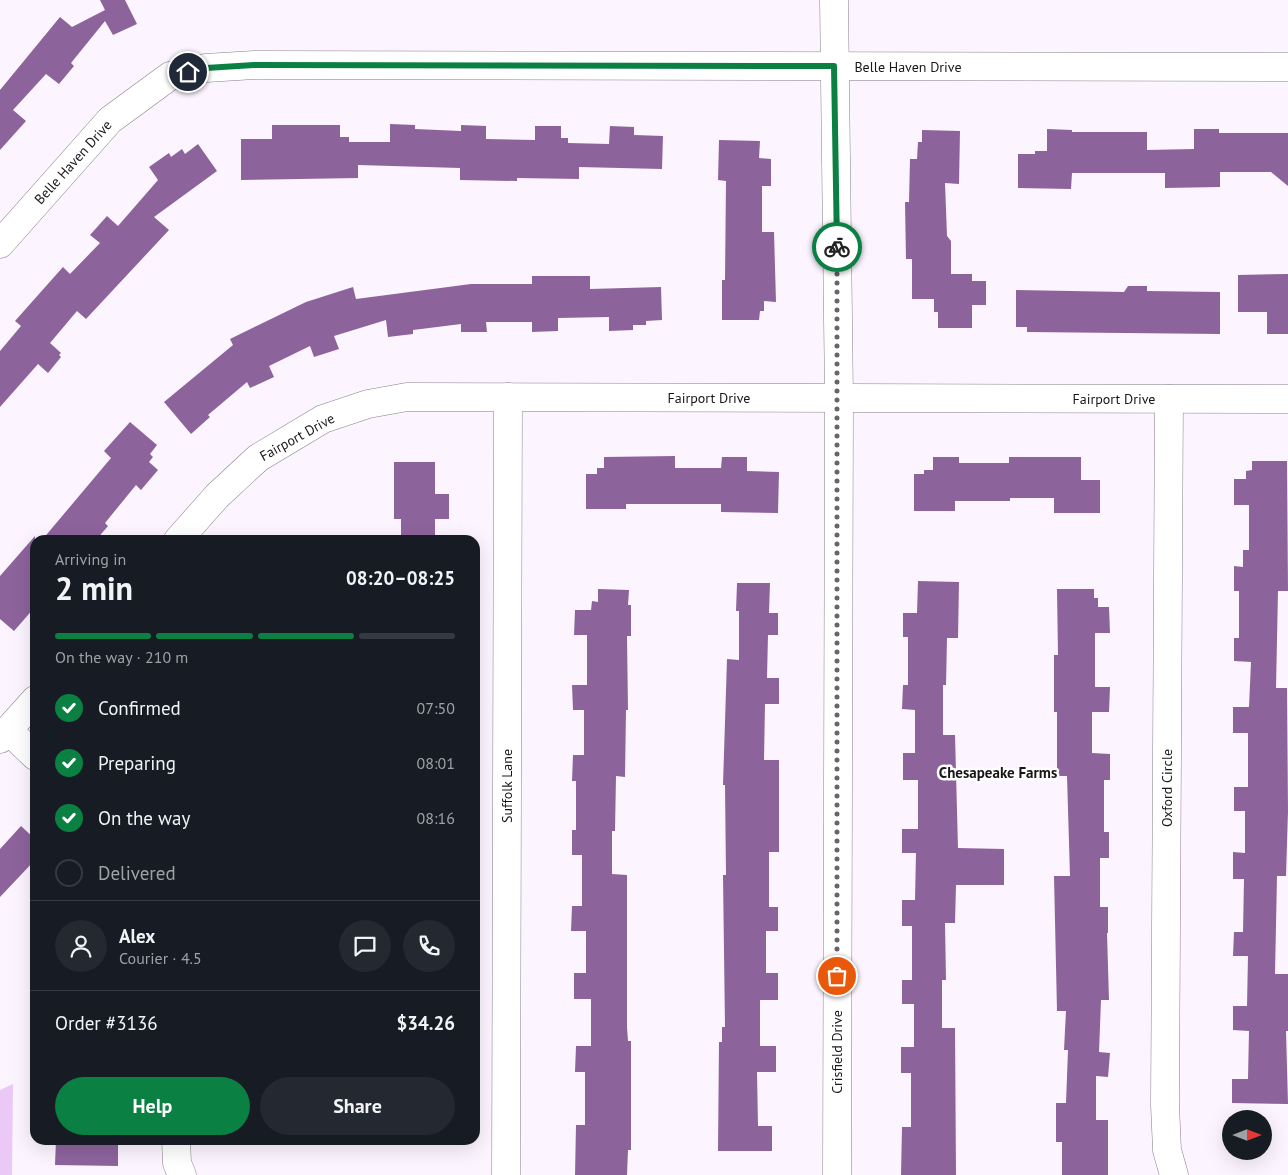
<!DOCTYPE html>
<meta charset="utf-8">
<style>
:root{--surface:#171b24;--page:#242831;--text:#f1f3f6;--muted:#9ea1a6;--line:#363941;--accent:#0b8043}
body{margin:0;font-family:"PT Sans",sans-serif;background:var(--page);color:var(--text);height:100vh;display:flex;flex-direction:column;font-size:19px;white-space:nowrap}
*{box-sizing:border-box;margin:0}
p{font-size:16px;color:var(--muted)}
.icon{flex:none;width:28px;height:28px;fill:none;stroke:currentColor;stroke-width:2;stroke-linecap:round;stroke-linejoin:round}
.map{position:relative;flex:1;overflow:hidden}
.details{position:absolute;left:30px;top:535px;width:450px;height:610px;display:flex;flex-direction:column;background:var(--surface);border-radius:15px;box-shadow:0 5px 20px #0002}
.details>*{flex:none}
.needle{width:32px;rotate:90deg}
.tools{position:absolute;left:1222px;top:1110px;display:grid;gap:10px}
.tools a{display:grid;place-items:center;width:50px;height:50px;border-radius:50%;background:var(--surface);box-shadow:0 5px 20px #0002;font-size:25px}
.pin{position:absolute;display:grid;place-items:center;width:42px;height:42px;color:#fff;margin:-21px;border:2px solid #fff;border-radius:50%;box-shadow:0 1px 5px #0007}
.courier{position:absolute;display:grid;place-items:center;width:50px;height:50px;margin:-25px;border:4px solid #0b8043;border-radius:50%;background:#fff;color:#222;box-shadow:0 1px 6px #0007}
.head em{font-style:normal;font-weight:700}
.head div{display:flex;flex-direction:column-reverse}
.head{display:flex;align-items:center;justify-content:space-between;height:85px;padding:0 25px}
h1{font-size:32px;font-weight:700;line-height:38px}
.bar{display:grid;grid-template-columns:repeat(4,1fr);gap:8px 5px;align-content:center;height:60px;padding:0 25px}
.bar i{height:6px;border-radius:4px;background:var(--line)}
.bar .current{background:var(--accent)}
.bar p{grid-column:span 4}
.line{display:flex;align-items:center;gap:12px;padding:0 25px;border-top:1px solid var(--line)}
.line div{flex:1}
.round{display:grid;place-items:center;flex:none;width:52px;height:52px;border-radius:26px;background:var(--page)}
ol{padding:0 25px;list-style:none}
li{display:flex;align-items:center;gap:15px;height:55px}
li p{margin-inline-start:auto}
li .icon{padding:5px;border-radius:50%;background:var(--accent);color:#fff;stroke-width:4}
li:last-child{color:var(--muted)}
li i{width:28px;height:28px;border:2px solid var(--line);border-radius:50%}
.action{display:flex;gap:10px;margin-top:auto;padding:10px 25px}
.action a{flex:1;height:58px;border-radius:30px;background:var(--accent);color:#fff;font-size:20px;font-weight:700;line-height:58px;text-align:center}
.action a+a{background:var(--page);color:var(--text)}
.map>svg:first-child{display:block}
.green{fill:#eac9f6}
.building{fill:#8d639c}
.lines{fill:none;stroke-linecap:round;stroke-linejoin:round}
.minor-casing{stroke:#87808a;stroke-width:29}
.minor{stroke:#fff;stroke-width:28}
.done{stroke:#68646a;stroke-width:5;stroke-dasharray:0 9}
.route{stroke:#0b8043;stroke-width:6}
.labels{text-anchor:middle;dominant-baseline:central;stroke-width:5;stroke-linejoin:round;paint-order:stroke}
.street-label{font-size:14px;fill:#181619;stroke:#fff}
.neighbourhood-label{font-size:15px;font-weight:bold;fill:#181619;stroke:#fff}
</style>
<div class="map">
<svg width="1288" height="1175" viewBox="0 0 1288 1175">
<rect width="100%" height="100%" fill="#fcf4ff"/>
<path class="green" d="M 13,1084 L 12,1175 L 0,1175 L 0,1090 Z"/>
<g class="building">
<path d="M 100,0 L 125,0 L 137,24 L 113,35 L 105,21 L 71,63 L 74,66 L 59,84 L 46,74 L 13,110 L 26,121 L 0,150 L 0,90 L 60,17 L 72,27 L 105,10 Z"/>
<path d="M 390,124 L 415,125 L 415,129 L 461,131 L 461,125 L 486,126 L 486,139 L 535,140 L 535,126 L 561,126 L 561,138 L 568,138 L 568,143 L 609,144 L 610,126 L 634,127 L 634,135 L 663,136 L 662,169 L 579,167 L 579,179 L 517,178 L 517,181 L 460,180 L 460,168 L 358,165 L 358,178 L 241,180 L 241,139 L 272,139 L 272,125 L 340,125 L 340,137 L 349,137 L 349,142 L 390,142 Z"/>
<path d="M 1047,129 L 1072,130 L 1072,132 L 1147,132 L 1147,150 L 1194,149 L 1194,129 L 1219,129 L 1219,133 L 1288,133 L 1288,186 L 1271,172 L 1220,172 L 1220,187 L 1165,188 L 1165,173 L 1072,173 L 1071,189 L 1018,188 L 1018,154 L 1035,154 L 1035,151 L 1047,151 Z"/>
<path d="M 922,130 L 960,131 L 959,184 L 945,183 L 947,236 L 951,241 L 951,274 L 972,274 L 972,281 L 986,281 L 986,305 L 972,305 L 972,328 L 938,328 L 938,312 L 934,312 L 934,299 L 912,299 L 912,259 L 906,259 L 905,202 L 909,202 L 910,159 L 917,159 L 918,142 L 922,142 Z"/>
<path d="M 719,140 L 760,141 L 759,158 L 771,159 L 771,186 L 762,186 L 762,232 L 774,232 L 776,302 L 764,301 L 764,311 L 760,311 L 759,320 L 722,320 L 722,280 L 725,280 L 726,181 L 718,180 Z"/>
<path d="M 198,144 L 217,171 L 154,217 L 169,230 L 86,319 L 77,311 L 50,343 L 61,353 L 59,355 L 61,357 L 48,373 L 38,364 L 0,407 L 0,351 L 21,326 L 15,321 L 63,267 L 70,274 L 100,243 L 90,235 L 107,216 L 118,226 L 158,180 L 149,167 L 169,153 L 171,157 L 182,149 L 185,154 Z"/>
<path d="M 1288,274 L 1288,334 L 1267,334 L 1267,312 L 1238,312 L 1238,275 Z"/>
<path d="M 532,276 L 590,276 L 590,289 L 661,287 L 662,320 L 646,321 L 646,325 L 633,325 L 633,330 L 609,331 L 609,317 L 558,318 L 558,331 L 532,332 L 532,322 L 486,322 L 487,332 L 461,332 L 461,324 L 413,330 L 413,334 L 388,337 L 386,320 L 334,336 L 339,349 L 314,357 L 310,346 L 269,366 L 274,377 L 250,388 L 247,382 L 208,415 L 210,417 L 191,434 L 164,402 L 233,345 L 230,339 L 306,302 L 353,287 L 356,299 L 471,284 L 532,284 Z"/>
<path d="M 1128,286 L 1147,286 L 1147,291 L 1220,292 L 1220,334 L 1027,332 L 1027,327 L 1016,327 L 1016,290 L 1124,292 Z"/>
<path d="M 130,422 L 157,445 L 150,454 L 153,457 L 149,462 L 158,470 L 141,490 L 136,485 L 105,523 L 108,526 L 96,540 L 42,540 L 111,458 L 104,451 Z"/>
<path d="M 675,456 L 675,468 L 721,468 L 722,457 L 747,457 L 747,471 L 779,472 L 778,513 L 721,512 L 721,504 L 626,504 L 626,509 L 586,509 L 586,474 L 597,474 L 597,468 L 604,468 L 604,457 Z"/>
<path d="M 933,457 L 959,457 L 959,463 L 1009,463 L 1009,457 L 1081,457 L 1081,480 L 1100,480 L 1100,513 L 1054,513 L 1054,498 L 1010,498 L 1010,501 L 955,501 L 955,511 L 914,511 L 914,474 L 924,474 L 924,470 L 933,470 Z"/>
<path d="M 1252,461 L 1287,461 L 1288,591 L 1278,591 L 1276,688 L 1287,688 L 1288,811 L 1286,876 L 1277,876 L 1275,974 L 1288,974 L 1288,1031 L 1286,1031 L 1288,1104 L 1232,1103 L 1232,1079 L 1248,1079 L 1249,1031 L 1233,1030 L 1233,1006 L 1247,1006 L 1248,956 L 1233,956 L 1234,932 L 1243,932 L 1244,879 L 1233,879 L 1233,852 L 1245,853 L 1245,811 L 1234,811 L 1234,787 L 1248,787 L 1248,733 L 1233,733 L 1233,707 L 1249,707 L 1251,662 L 1234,661 L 1234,638 L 1239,638 L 1239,591 L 1234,591 L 1234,566 L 1243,567 L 1243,550 L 1249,550 L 1249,505 L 1234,505 L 1234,479 L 1246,479 L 1246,471 L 1252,470 Z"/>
<path d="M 394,462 L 435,462 L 435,494 L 449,494 L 449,519 L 435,519 L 435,540 L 401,540 L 401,519 L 394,519 Z"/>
<path d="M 35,536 L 35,607 L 14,631 L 0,619 L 0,576 Z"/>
<path d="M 918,581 L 959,582 L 958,638 L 947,638 L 946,685 L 943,685 L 943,735 L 955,735 L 958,848 L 1004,849 L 1004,885 L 956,885 L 955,923 L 945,923 L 946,980 L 942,980 L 942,1028 L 955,1028 L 956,1175 L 901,1175 L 902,1127 L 911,1127 L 911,1073 L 901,1073 L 901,1047 L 914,1047 L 914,1004 L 902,1004 L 902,980 L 912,980 L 912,926 L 902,926 L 902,900 L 915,900 L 916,853 L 902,853 L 902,829 L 918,829 L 918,780 L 903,780 L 903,753 L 915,753 L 915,710 L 902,709 L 903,685 L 908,685 L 908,637 L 903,637 L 903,613 L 917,613 Z"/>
<path d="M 737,583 L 770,583 L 769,613 L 778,613 L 778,635 L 768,635 L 767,678 L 779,678 L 779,704 L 765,704 L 764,760 L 779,760 L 779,852 L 769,852 L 769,907 L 778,907 L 778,931 L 766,931 L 766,973 L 778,973 L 778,1000 L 760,1000 L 760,1046 L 776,1046 L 776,1072 L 757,1072 L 758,1126 L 772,1126 L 772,1151 L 718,1151 L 719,1042 L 722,1042 L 722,1027 L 725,1027 L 723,875 L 726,875 L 725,785 L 723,785 L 727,659 L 739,660 L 739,611 L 736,611 Z"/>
<path d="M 598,589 L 629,590 L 628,605 L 631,605 L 631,636 L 627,636 L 628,710 L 626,710 L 625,777 L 616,776 L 615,831 L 612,831 L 612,874 L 627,875 L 627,1027 L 628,1041 L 631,1041 L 631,1150 L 628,1150 L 627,1175 L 575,1175 L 576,1125 L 585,1125 L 585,1072 L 575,1072 L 576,1046 L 591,1046 L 591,999 L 574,999 L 574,973 L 586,973 L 586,931 L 571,931 L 572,906 L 582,906 L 582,855 L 572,855 L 572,830 L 576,830 L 576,781 L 572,781 L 573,755 L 584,755 L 584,710 L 573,710 L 572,685 L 587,685 L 587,635 L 574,635 L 575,610 L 591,610 L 592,601 L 598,602 Z"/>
<path d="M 1057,589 L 1094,589 L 1094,598 L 1098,598 L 1098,607 L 1109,607 L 1110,633 L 1095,633 L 1095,687 L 1110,687 L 1109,712 L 1092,712 L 1092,753 L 1110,754 L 1110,780 L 1104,780 L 1104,832 L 1109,832 L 1109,858 L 1100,858 L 1100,907 L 1108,907 L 1108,933 L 1107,933 L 1109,1000 L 1101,1000 L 1099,1052 L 1110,1053 L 1108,1077 L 1096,1076 L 1096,1120 L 1108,1120 L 1108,1175 L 1062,1175 L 1062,1142 L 1056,1142 L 1056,1103 L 1066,1103 L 1068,1050 L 1064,1050 L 1066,1011 L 1057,1011 L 1054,876 L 1070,876 L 1067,776 L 1057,776 L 1057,712 L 1054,712 L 1054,655 L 1058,655 Z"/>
<path d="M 21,826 L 35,839 L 35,860 L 0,897 L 0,849 Z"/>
<path d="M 56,1140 L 118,1140 L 118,1166 L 55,1165 Z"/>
</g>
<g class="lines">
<defs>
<g id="minor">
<path d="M 834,0 L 839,398 L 837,1175"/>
<path d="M 0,244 L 110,120 L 170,76 L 206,68 L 254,65 L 1288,67"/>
<path d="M 1169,399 L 1165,1105 L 1167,1150 L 1174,1175"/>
<path d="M 178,540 L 217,496 L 258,458 L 323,419 L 368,404 L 407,397 L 1288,399"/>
<path d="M 8,730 L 35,756"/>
<path d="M 0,739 L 35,700"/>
<path d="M 176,1140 L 177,1163 L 182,1175"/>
<path d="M 506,1175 L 508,397"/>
</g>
</defs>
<use href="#minor" class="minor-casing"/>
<use href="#minor" class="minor"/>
</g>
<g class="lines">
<path class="done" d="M 837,247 L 837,976"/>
<path class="route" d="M 188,72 L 206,68 L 254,65 L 834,66 L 837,247"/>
</g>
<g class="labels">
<g class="street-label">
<text x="908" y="67">Belle Haven Drive</text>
<text transform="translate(73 162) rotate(-48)">Belle Haven Drive</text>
<text x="709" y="398">Fairport Drive</text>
<text x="1114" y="399">Fairport Drive</text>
<text transform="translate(297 437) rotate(-29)">Fairport Drive</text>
<text transform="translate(507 786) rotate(-90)">Suffolk Lane</text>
<text transform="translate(1167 788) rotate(-90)">Oxford Circle</text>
<text transform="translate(837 1052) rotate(-90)">Crisfield Drive</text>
</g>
<g class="neighbourhood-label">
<text x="998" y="772">Chesapeake Farms</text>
</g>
</g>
</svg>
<div class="tools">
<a><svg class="needle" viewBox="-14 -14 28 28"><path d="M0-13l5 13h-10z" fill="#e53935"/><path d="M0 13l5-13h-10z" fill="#9ea1a6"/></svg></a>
</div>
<div class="pin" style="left:837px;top:976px;background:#ea580c"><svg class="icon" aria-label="bag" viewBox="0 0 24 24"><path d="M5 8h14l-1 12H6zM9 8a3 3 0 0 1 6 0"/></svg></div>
<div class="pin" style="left:188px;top:72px;background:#1f2937"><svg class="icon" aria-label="home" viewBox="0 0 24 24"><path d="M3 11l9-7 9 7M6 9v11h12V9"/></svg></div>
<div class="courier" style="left:837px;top:247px"><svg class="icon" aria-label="bike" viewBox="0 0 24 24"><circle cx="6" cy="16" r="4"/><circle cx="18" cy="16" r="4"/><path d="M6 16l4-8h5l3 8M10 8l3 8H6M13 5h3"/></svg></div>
<section class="details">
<div class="head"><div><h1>2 min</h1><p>Arriving in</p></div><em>08:20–08:25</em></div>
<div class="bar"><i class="current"></i><i class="current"></i><i class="current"></i><i></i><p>On the way · 210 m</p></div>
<ol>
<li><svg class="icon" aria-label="check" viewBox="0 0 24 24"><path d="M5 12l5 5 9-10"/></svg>Confirmed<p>07:50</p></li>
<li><svg class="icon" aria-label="check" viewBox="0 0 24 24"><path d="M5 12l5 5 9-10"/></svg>Preparing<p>08:01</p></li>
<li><svg class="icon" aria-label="check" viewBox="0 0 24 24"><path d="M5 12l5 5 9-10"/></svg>On the way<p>08:16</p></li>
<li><i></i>Delivered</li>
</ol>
<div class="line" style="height:90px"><a class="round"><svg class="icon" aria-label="person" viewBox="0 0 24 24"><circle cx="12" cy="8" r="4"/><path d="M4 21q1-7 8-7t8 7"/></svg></a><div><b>Alex</b><p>Courier · 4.5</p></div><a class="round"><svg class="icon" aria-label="chat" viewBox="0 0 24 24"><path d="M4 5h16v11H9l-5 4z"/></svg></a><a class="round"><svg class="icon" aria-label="phone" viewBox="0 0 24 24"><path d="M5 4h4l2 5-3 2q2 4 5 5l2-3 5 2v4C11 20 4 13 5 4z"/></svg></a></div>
<div class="line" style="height:65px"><div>Order #3136</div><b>$34.26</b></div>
<div class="action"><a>Help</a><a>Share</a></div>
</section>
</div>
